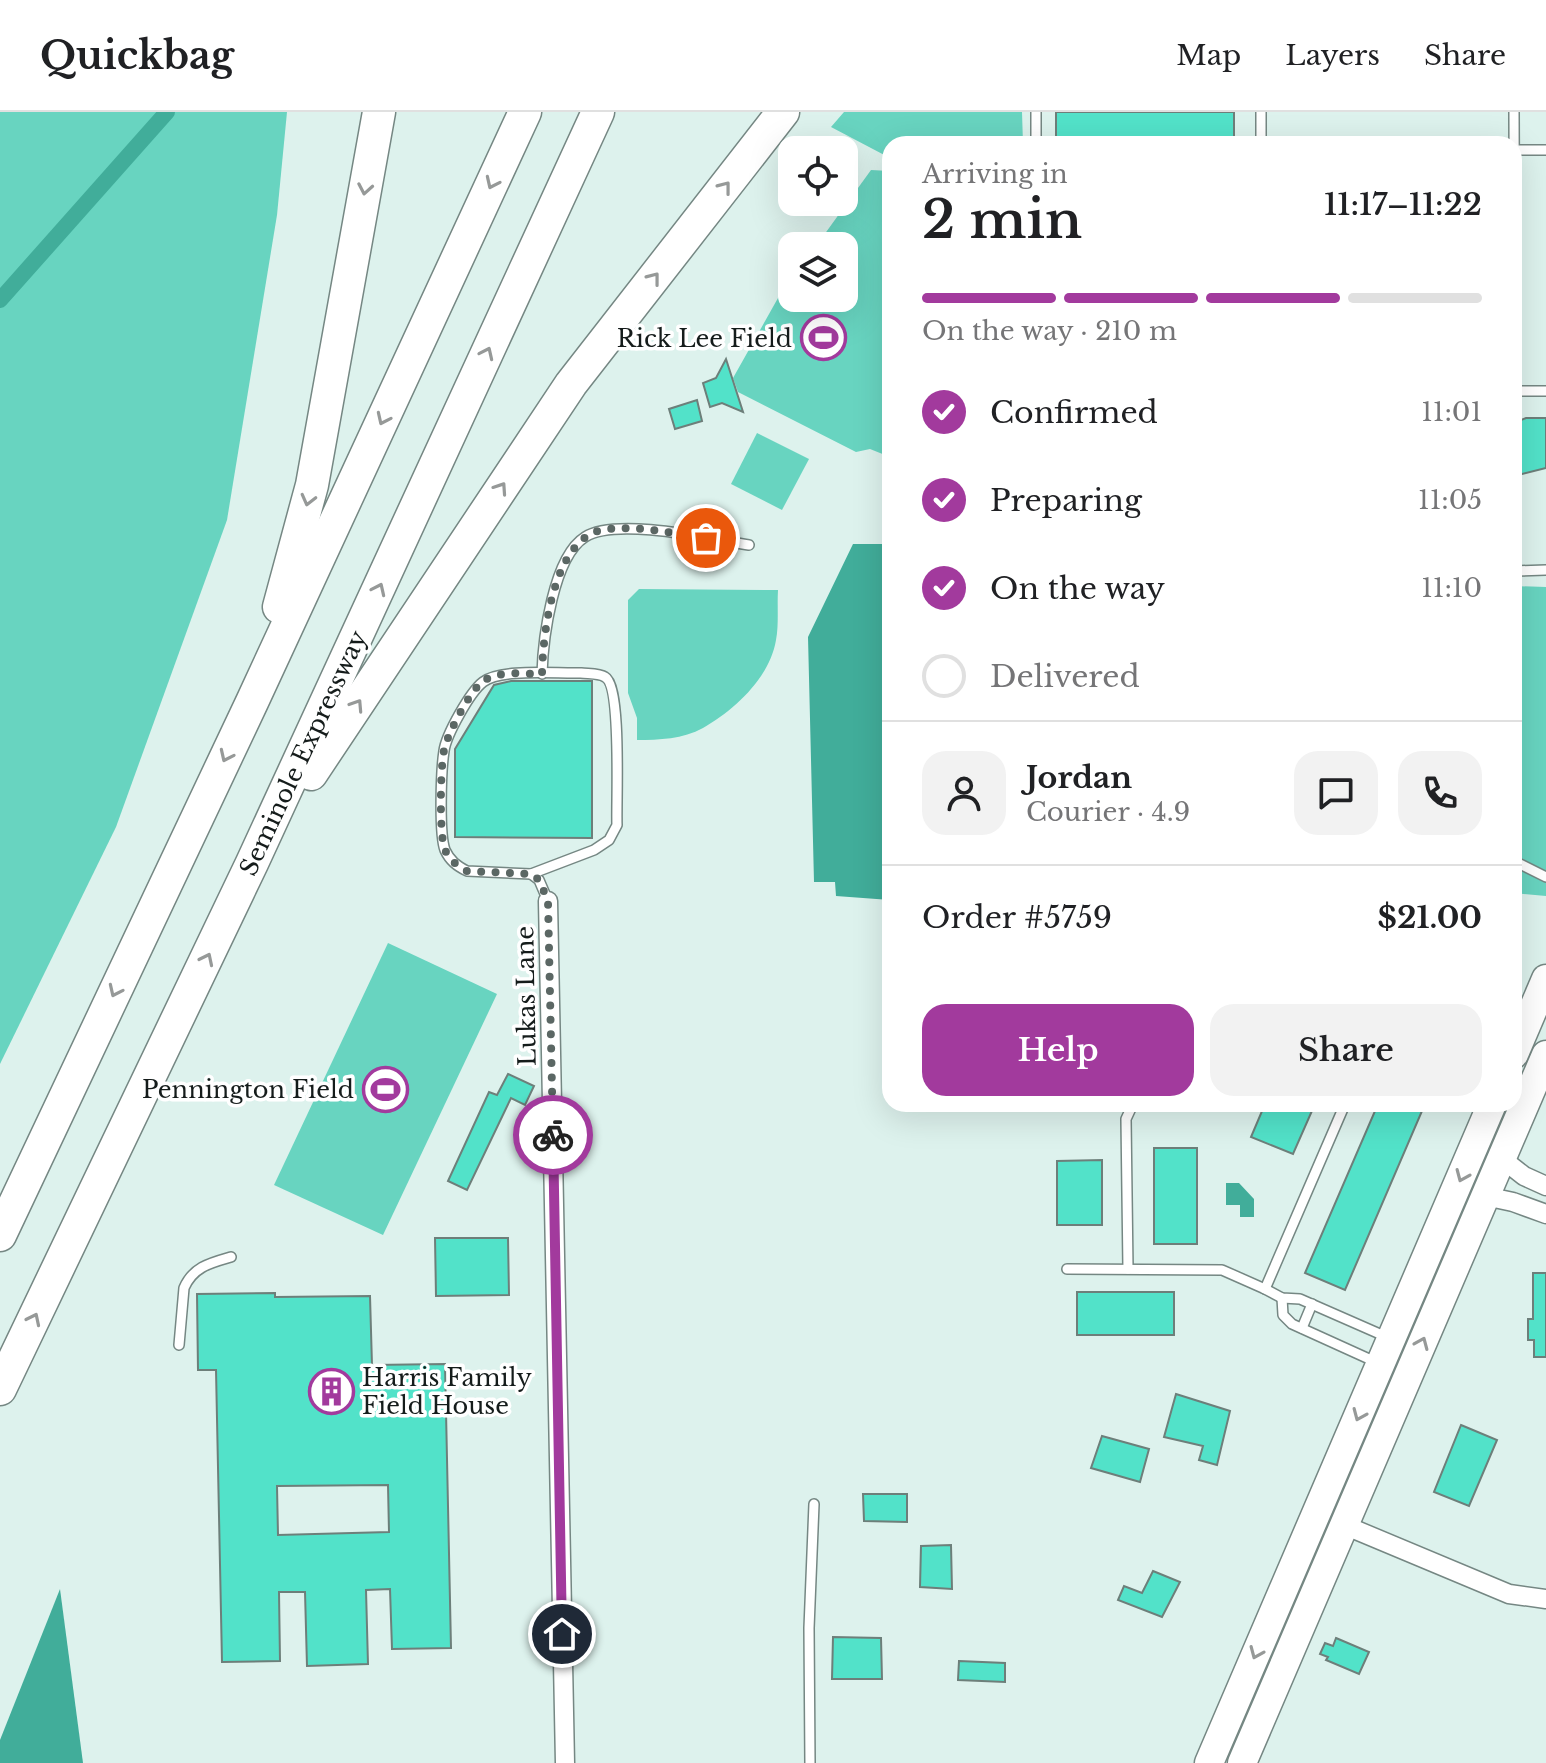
<!DOCTYPE html>
<meta charset="utf-8">
<style>
:root{--surface:#fff;--page:#f2f2f2;--text:#202124;--muted:#757577;--line:#e0e0e0;--accent:#a23a9d}
body{margin:0;font-family:"Libre Baskerville",serif;background:var(--page);color:var(--text);height:100vh;display:flex;flex-direction:column;font-size:30px;white-space:nowrap}
*{box-sizing:border-box;margin:0}
p{font-size:26px;color:var(--muted)}
.icon{flex:none;width:44px;height:44px;fill:none;stroke:currentColor;stroke-width:2;stroke-linecap:round;stroke-linejoin:round}
.map{position:relative;flex:1;overflow:hidden}
.sheet{position:absolute;left:882px;top:24px;width:640px;height:976px;display:flex;flex-direction:column;background:var(--surface);border-radius:24px;box-shadow:0 8px 32px #0002}
.sheet>*{flex:none}
.buttons{position:absolute;left:778px;top:24px;display:grid;gap:16px}
.buttons a{display:grid;place-items:center;width:80px;height:80px;border-radius:16px;background:var(--surface);box-shadow:0 8px 32px #0002;font-size:40px}
.pin{position:absolute;display:grid;place-items:center;width:68px;height:68px;color:#fff;margin:-34px;border:4px solid #fff;border-radius:50%;box-shadow:0 2px 8px #0007}
.courier{position:absolute;display:grid;place-items:center;width:80px;height:80px;margin:-40px;border:6px solid #a23a9d;border-radius:50%;background:#fff;color:#222;box-shadow:0 2px 10px #0007}
.summary em{font-style:normal;font-weight:600}
.summary div{display:flex;flex-direction:column-reverse}
.summary{display:flex;align-items:center;justify-content:space-between;height:136px;padding:0 40px}
h1{font-size:52px;font-weight:600;line-height:60px}
.bar{display:grid;grid-template-columns:repeat(4,1fr);gap:12px 8px;align-content:center;height:96px;padding:0 40px}
.bar i{height:10px;border-radius:6px;background:var(--line)}
.bar .on{background:var(--accent)}
.bar p{grid-column:span 4}
.line{display:flex;align-items:center;gap:20px;padding:0 40px;border-top:2px solid var(--line)}
.line div{flex:1}
.round{display:grid;place-items:center;flex:none;width:84px;height:84px;border-radius:24px;background:var(--page)}
ol{padding:0 40px;list-style:none}
li{display:flex;align-items:center;gap:24px;height:88px}
li p{margin-inline-start:auto}
li .icon{padding:8px;border-radius:50%;background:var(--accent);color:#fff;stroke-width:4}
li:last-child{color:var(--muted)}
li i{width:44px;height:44px;border:4px solid var(--line);border-radius:50%}
.action{display:flex;gap:16px;margin-top:auto;padding:16px 40px}
.action a{flex:1;height:92px;border-radius:24px;background:var(--accent);color:#fff;font-size:32px;font-weight:600;line-height:92px;text-align:center}
.action a+a{background:var(--page);color:var(--text)}
header{display:flex;align-items:center;gap:48px;box-sizing:border-box;height:112px;padding:0 40px;background:var(--surface);border-bottom:2px solid var(--line)}
header strong{font-size:38px}
nav{display:flex;gap:44px;margin-inline-start:auto;font-size:28px}
.map>svg:first-child{display:block}
.green{fill:#68d4c0}
.water{fill:#41ad9a}
.lines{fill:none;stroke-linecap:round;stroke-linejoin:round}
.canal{stroke:#41ad9a;stroke-width:16}
.building{fill:#52e2c9;stroke:#6d7f7a;stroke-width:2;fill-rule:evenodd}
.service-casing{stroke:#758783;stroke-width:12}
.minor-casing{stroke:#758783;stroke-width:21}
.primary-casing{stroke:#758783;stroke-width:31}
.motorway-casing{stroke:#758783;stroke-width:35}
.service{stroke:#fff;stroke-width:9}
.minor{stroke:#fff;stroke-width:18}
.primary{stroke:#fff;stroke-width:28}
.motorway{stroke:#fff;stroke-width:32}
.oneway{stroke:#969998}
.done{stroke:#5b6764;stroke-width:8;stroke-dasharray:0 14.4}
.route{stroke:#a23a9d;stroke-width:10}
.labels{text-anchor:middle;dominant-baseline:central;stroke-width:7;stroke-linejoin:round;paint-order:stroke}
.poi-label{font-size:24px;fill:#151c1b;stroke:#fff;text-anchor:end}
.street-label{font-size:24px;fill:#151c1b;stroke:#fff}
</style>
<header>
<strong>Quickbag</strong>
<nav><a>Map</a><a>Layers</a><a>Share</a></nav>
</header>
<div class="map">
<svg width="1546" height="1651" viewBox="0 0 1546 1651">
<rect width="100%" height="100%" fill="#ddf2ed"/>
<g class="green">
<path d="M 0,0 L 287,0 L 277,103 L 227,408 L 116,715 L 0,952 Z"/>
<path d="M 844,0 L 1022,0 L 1023,32 L 890,32 L 890,46 L 831,15 Z"/>
<path d="M 871,58 L 890,59 L 890,345 L 870,337 L 856,340 L 738,280 L 733,266 L 778,186 L 792,166 L 792,186 L 844,186 L 844,134 L 816,134 Z"/>
<path d="M 757,321 L 809,347 L 782,398 L 731,372 Z"/>
<path d="M 1514,474 L 1546,475 L 1546,784 L 1514,781 Z"/>
<path d="M 639,477 L 778,478 C 777,494 779,512 776,528 C 770,565 735,598 703,616 C 683,627 659,628 637,628 L 637,606 L 628,581 L 628,488 Z"/>
<path d="M 388,831 L 497,882 L 383,1123 L 274,1073 Z"/>
</g>
<g class="water">
<path d="M 853,432 L 890,432 L 890,788 L 836,784 L 835,770 L 814,770 L 808,525 Z"/>
<path d="M 1226,1071 L 1239,1071 L 1254,1087 L 1254,1105 L 1240,1105 L 1240,1093 L 1226,1093 Z"/>
<path d="M 60,1477 L 83,1651 L 0,1651 L 0,1628 Z"/>
</g>
<g class="lines">
<path class="canal" d="M 0,188 L 167,0"/>
</g>
<g class="building">
<rect x="1056" y="0" width="178" height="32"/>
<path d="M 726,247 L 743,300 L 722,291 L 710,295 L 703,271 L 716,266 Z"/>
<path d="M 697,288 L 702,309 L 675,317 L 669,297 Z"/>
<path d="M 1526,306 L 1546,306 L 1546,356 L 1514,364 L 1514,311 Z"/>
<path d="M 511,569 L 592,569 L 592,726 L 455,725 L 455,637 L 494,573 Z"/>
<path d="M 508,962 L 534,974 L 525,993 L 511,986 L 467,1078 L 448,1069 L 489,980 L 497,983 Z"/>
<path d="M 1265,992 L 1315,992 L 1293,1042 L 1251,1025 Z"/>
<path d="M 1378,992 L 1425,992 L 1345,1178 L 1305,1161 Z"/>
<rect x="1154" y="1036" width="43" height="96"/>
<path d="M 1102,1048 L 1102,1113 L 1057,1113 L 1057,1049 Z"/>
<path d="M 435,1126 L 508,1126 L 509,1183 L 436,1184 Z"/>
<path d="M 1533,1161 L 1546,1161 L 1546,1245 L 1534,1245 L 1534,1228 L 1528,1228 L 1528,1207 L 1533,1207 Z"/>
<rect x="1077" y="1180" width="97" height="43"/>
<path d="M 275,1181 L 275,1185 L 370,1184 L 372,1253 L 445,1252 L 451,1536 L 392,1537 L 390,1477 L 366,1478 L 368,1552 L 307,1554 L 305,1480 L 279,1480 L 280,1549 L 222,1550 L 216,1258 L 198,1258 L 197,1182 ZM 388,1373 L 389,1420 L 278,1423 L 277,1374 Z"/>
<path d="M 1176,1282 L 1230,1299 L 1217,1353 L 1199,1348 L 1203,1334 L 1164,1325 Z"/>
<path d="M 1461,1313 L 1497,1328 L 1469,1394 L 1434,1380 Z"/>
<path d="M 1102,1324 L 1149,1337 L 1140,1370 L 1091,1356 Z"/>
<path d="M 863,1382 L 907,1382 L 907,1410 L 864,1409 Z"/>
<path d="M 951,1433 L 952,1477 L 920,1475 L 921,1434 Z"/>
<path d="M 1153,1459 L 1180,1470 L 1162,1505 L 1118,1488 L 1124,1474 L 1142,1481 Z"/>
<path d="M 833,1525 L 881,1526 L 882,1567 L 832,1567 Z"/>
<path d="M 1336,1526 L 1369,1540 L 1359,1562 L 1326,1548 L 1328,1545 L 1320,1542 L 1325,1531 L 1333,1534 Z"/>
<path d="M 959,1549 L 1005,1551 L 1005,1570 L 958,1568 Z"/>
</g>
<g class="lines">
<defs>
<g id="service">
<path d="M 1036,0 L 1036,32"/>
<path d="M 1514,0 L 1515,279"/>
<path d="M 1261,32 L 1261,0"/>
<path d="M 1514,38 L 1546,38"/>
<path d="M 1514,279 L 1546,279"/>
<path d="M 1514,459 L 1546,458"/>
<path d="M 581,561 C 588,562 599,561 605,565 C 622,574 616,690 617,713 L 609,728 L 594,738 L 531,762 L 467,759 C 457,754 450,749 445,738 C 439,722 441,658 444,639 C 446,623 470,580 483,570 C 501,556 557,562 581,561 Z"/>
<path d="M 542,562 C 543,527 553,445 585,425 C 616,405 712,427 749,433"/>
<path d="M 1514,749 L 1546,765"/>
<path d="M 531,762 L 539,768 L 548,789"/>
<path d="M 1345,992 L 1265,1177 L 1282,1186 L 1300,1187 L 1389,1226"/>
<path d="M 1067,1157 L 1222,1158 L 1265,1177"/>
<path d="M 1128,1157 L 1126,1007 L 1133,992"/>
<path d="M 1282,1186 L 1283,1203 L 1292,1212 L 1378,1251"/>
<path d="M 1302,1216 L 1312,1192"/>
<path d="M 179,1233 L 184,1176 C 193,1155 210,1151 231,1145"/>
<path d="M 810,1651 L 809,1516 L 814,1392"/>
</g>
<g id="minor">
<path d="M 548,789 L 565,1651"/>
<path d="M 1501,1046 L 1524,1064 L 1546,1074"/>
<path d="M 1485,1084 L 1513,1090 L 1546,1102"/>
<path d="M 1344,1413 L 1509,1482 L 1546,1487"/>
</g>
<g id="primary">
<path d="M 1514,942 L 1546,867"/>
<path d="M 1209,1651 L 1492,992"/>
<path d="M 1242,1651 L 1546,943"/>
</g>
<g id="motorway">
<path d="M 279,495 L 312,373 L 379,0"/>
<path d="M 311,662 L 571,272 L 783,0"/>
<path d="M 0,1123 L 252,590 L 525,0"/>
<path d="M 0,1277 L 252,751 L 598,0"/>
</g>
</defs>
<use href="#service" class="service-casing"/>
<use href="#minor" class="minor-casing"/>
<use href="#primary" class="primary-casing"/>
<use href="#motorway" class="motorway-casing"/>
<use href="#service" class="service"/>
<use href="#minor" class="minor"/>
<use href="#primary" class="primary"/>
<use href="#motorway" class="motorway"/>
</g>
<defs><path id="oneway-chevron" d="M-2-3.5L2.5 0L-2 3.5" fill="none" stroke-width="1.6" stroke-linecap="round" stroke-linejoin="round" transform="scale(2)"/></defs>
<g class="oneway">
<use href="#oneway-chevron" transform="translate(492 71) rotate(115)"/>
<use href="#oneway-chevron" transform="translate(725 75) rotate(-52)"/>
<use href="#oneway-chevron" transform="translate(365 77) rotate(100)"/>
<use href="#oneway-chevron" transform="translate(654 166) rotate(-52)"/>
<use href="#oneway-chevron" transform="translate(487 241) rotate(-65)"/>
<use href="#oneway-chevron" transform="translate(383 307) rotate(115)"/>
<use href="#oneway-chevron" transform="translate(501 376) rotate(-56)"/>
<use href="#oneway-chevron" transform="translate(308 388) rotate(104)"/>
<use href="#oneway-chevron" transform="translate(379 477) rotate(-65)"/>
<use href="#oneway-chevron" transform="translate(357 593) rotate(-57)"/>
<use href="#oneway-chevron" transform="translate(226 644) rotate(115)"/>
<use href="#oneway-chevron" transform="translate(207 847) rotate(-64)"/>
<use href="#oneway-chevron" transform="translate(115 879) rotate(115)"/>
<use href="#oneway-chevron" transform="translate(1462 1064) rotate(113)"/>
<use href="#oneway-chevron" transform="translate(34 1207) rotate(-64)"/>
<use href="#oneway-chevron" transform="translate(1422 1231) rotate(-67)"/>
<use href="#oneway-chevron" transform="translate(1359 1303) rotate(113)"/>
<use href="#oneway-chevron" transform="translate(1256 1541) rotate(113)"/>
</g>
<g class="lines">
<path class="done" d="M 553,1023 L 548,789 L 539,768 L 531,762 L 467,759 C 458,754 450,749 445,738 C 439,724 440,650 445,634 C 450,618 469,581 482,570 C 497,558 524,562 542,562 C 543,521 553,428 602,418 C 636,412 672,422 706,426"/>
<path class="route" d="M 553,1023 L 562,1522"/>
</g>
<defs>
<symbol id="stadium-ring" viewBox="-11 -11 22 22"><circle r="9.5" fill="#fff" stroke="#a23a9d" stroke-width="1.5"/><path d="M0-5a6.5 5 0 1 0 0 10a6.5 5 0 1 0 0-10ZM-3.5-1.8h7v3.6h-7Z" fill="#a23a9d"/></symbol>
<symbol id="building-ring" viewBox="-11 -11 22 22"><circle r="9.5" fill="#fff" stroke="#a23a9d" stroke-width="1.5"/><path d="M-4-6H4V6H1V3H-1V6H-4ZM-2.5-4.3h1.7v1.8h-1.7ZM.8-4.3h1.7v1.8H.8ZM-2.5-1h1.7V.8h-1.7ZM.8-1h1.7V.8H.8Z" fill="#a23a9d"/></symbol>
</defs>
<g fill-rule="evenodd">
<use href="#stadium-ring" x="798" y="200" width="51" height="51"/>
<use href="#stadium-ring" x="360" y="952" width="51" height="51"/>
<use href="#building-ring" x="306" y="1254" width="51" height="51"/>
</g>
<g class="labels">
<g class="poi-label">
<text x="792" y="226">Rick Lee Field</text>
<text x="354" y="977">Pennington Field</text>
<text x="362" y="1265" text-anchor="start">Harris Family<tspan x="362" dy="28">Field House</tspan></text>
</g>
<g class="street-label">
<text transform="translate(303 641) rotate(-65)">Seminole Expressway</text>
<text transform="translate(526 884) rotate(-91)">Lukas Lane</text>
</g>
</g>
</svg>
<div class="buttons">
<a><svg class="icon" aria-label="locate" viewBox="0 0 24 24"><circle cx="12" cy="12" r="6"/><path d="M12 2v4M12 18v4M2 12h4M18 12h4"/></svg></a>
<a><svg class="icon" aria-label="layers" viewBox="0 0 24 24"><path d="M12 4l9 5-9 5-9-5zM3 14l9 5 9-5"/></svg></a>
</div>
<div class="pin" style="left:706px;top:426px;background:#ea580c"><svg class="icon" aria-label="bag" viewBox="0 0 24 24"><path d="M5 8h14l-1 12H6zM9 8a3 3 0 0 1 6 0"/></svg></div>
<div class="pin" style="left:562px;top:1522px;background:#1f2937"><svg class="icon" aria-label="home" viewBox="0 0 24 24"><path d="M3 11l9-7 9 7M6 9v11h12V9"/></svg></div>
<div class="courier" style="left:553px;top:1023px"><svg class="icon" aria-label="bike" viewBox="0 0 24 24"><circle cx="6" cy="16" r="4"/><circle cx="18" cy="16" r="4"/><path d="M6 16l4-8h5l3 8M10 8l3 8H6M13 5h3"/></svg></div>
<section class="sheet">
<div class="summary"><div><h1>2 min</h1><p>Arriving in</p></div><em>11:17–11:22</em></div>
<div class="bar"><i class="on"></i><i class="on"></i><i class="on"></i><i></i><p>On the way · 210 m</p></div>
<ol>
<li><svg class="icon" aria-label="check" viewBox="0 0 24 24"><path d="M5 12l5 5 9-10"/></svg>Confirmed<p>11:01</p></li>
<li><svg class="icon" aria-label="check" viewBox="0 0 24 24"><path d="M5 12l5 5 9-10"/></svg>Preparing<p>11:05</p></li>
<li><svg class="icon" aria-label="check" viewBox="0 0 24 24"><path d="M5 12l5 5 9-10"/></svg>On the way<p>11:10</p></li>
<li><i></i>Delivered</li>
</ol>
<div class="line" style="height:144px"><a class="round"><svg class="icon" aria-label="person" viewBox="0 0 24 24"><circle cx="12" cy="8" r="4"/><path d="M4 21q1-7 8-7t8 7"/></svg></a><div><b>Jordan</b><p>Courier · 4.9</p></div><a class="round"><svg class="icon" aria-label="chat" viewBox="0 0 24 24"><path d="M4 5h16v11H9l-5 4z"/></svg></a><a class="round"><svg class="icon" aria-label="phone" viewBox="0 0 24 24"><path d="M5 4h4l2 5-3 2q2 4 5 5l2-3 5 2v4C11 20 4 13 5 4z"/></svg></a></div>
<div class="line" style="height:104px"><div>Order #5759</div><b>$21.00</b></div>
<div class="action"><a>Help</a><a>Share</a></div>
</section>
</div>
